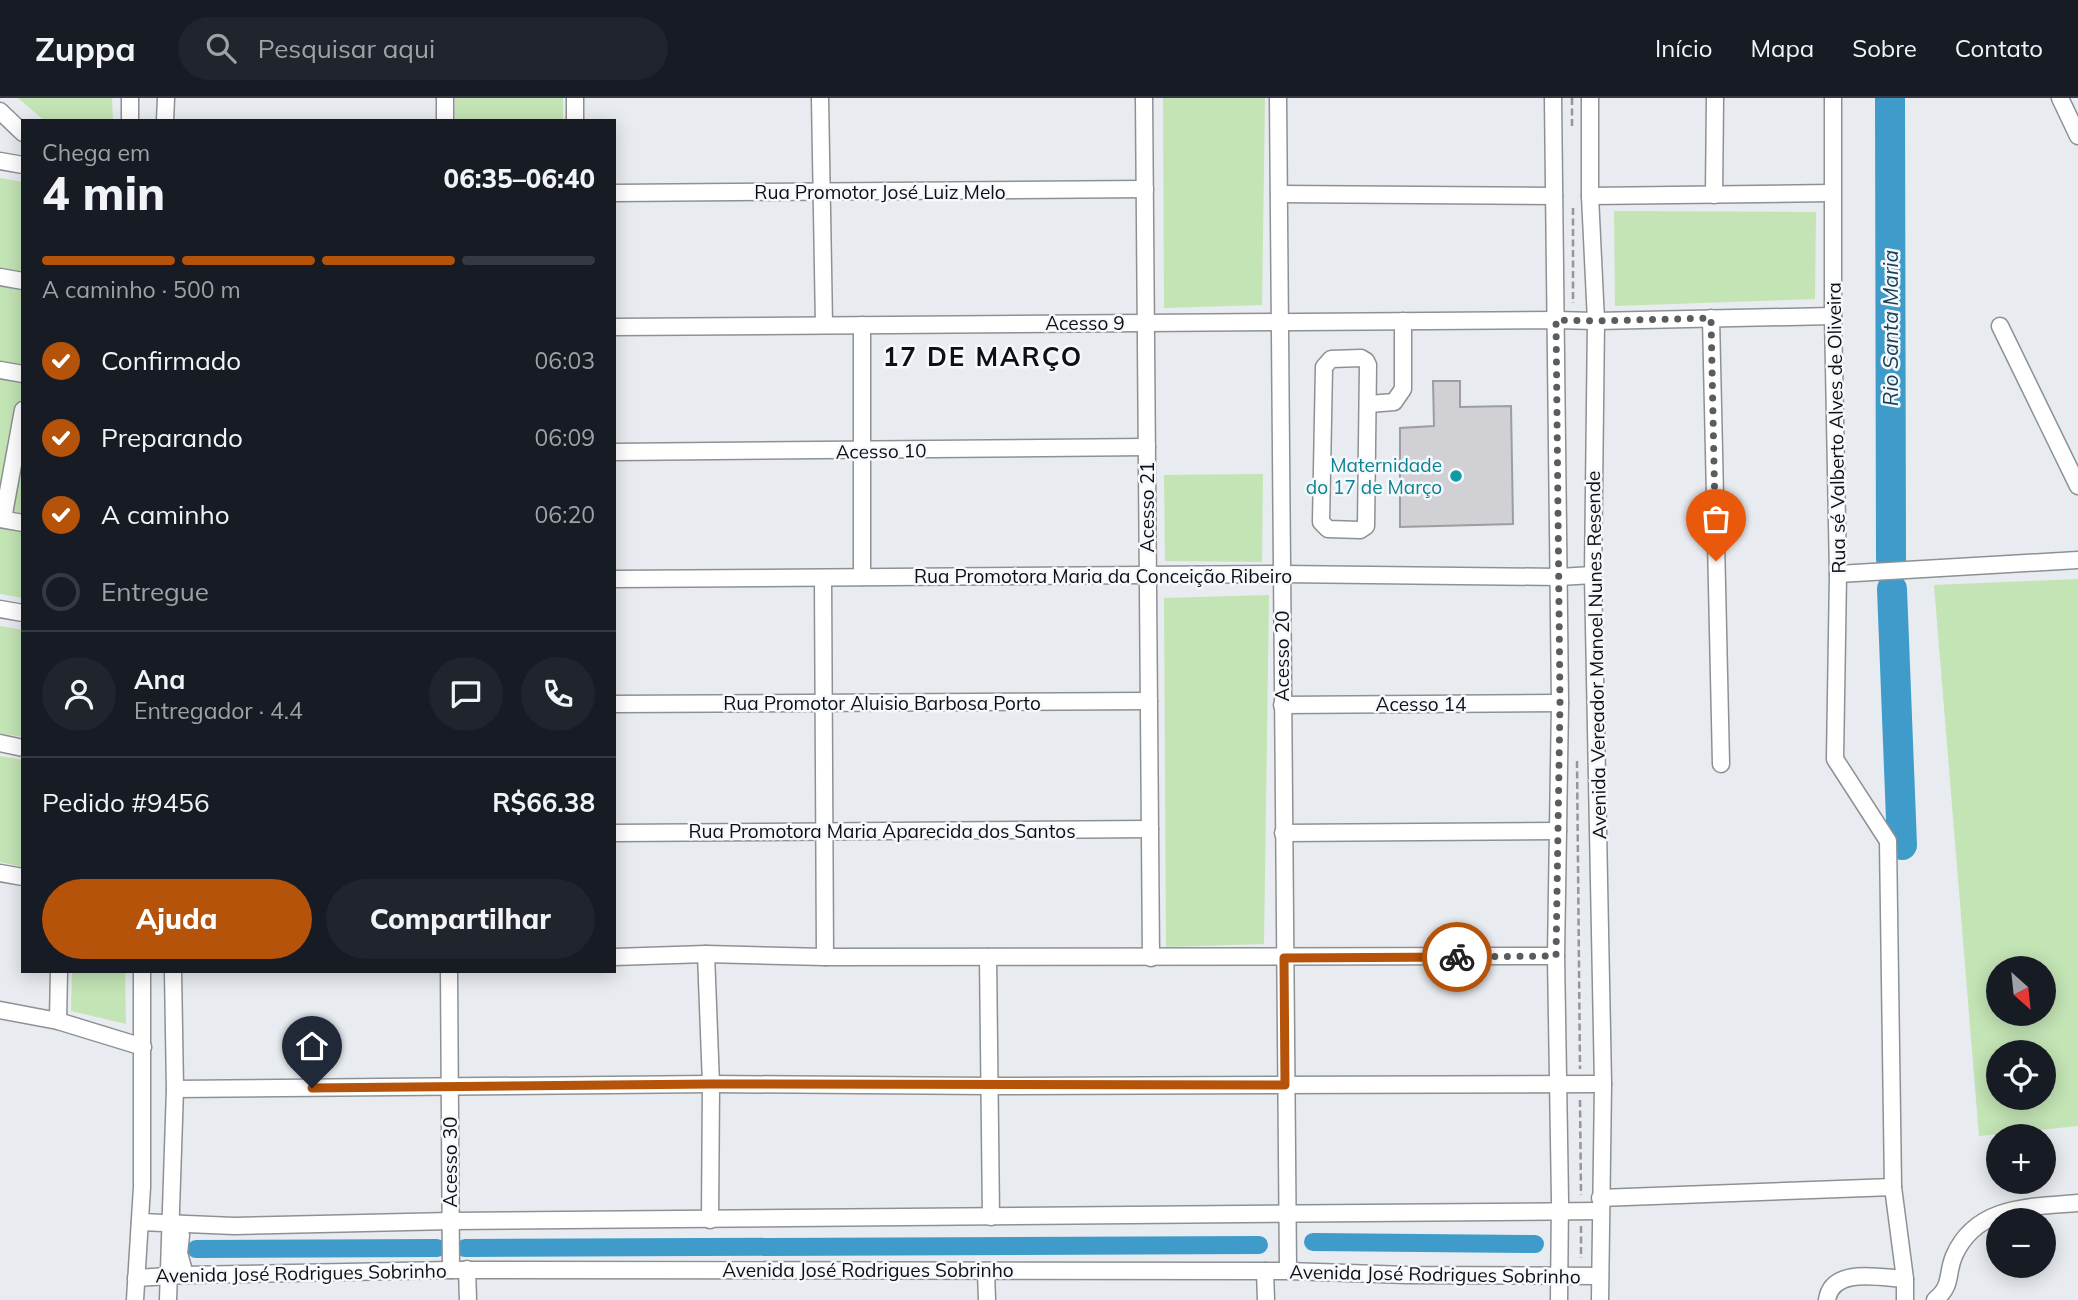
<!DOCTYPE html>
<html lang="pt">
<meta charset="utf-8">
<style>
:root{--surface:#171b24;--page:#20242c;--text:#f1f3f6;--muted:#9ea1a6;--line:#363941;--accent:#b45309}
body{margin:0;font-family:Mulish,sans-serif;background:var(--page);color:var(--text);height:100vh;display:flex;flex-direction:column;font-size:26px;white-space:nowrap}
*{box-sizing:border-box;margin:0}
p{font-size:23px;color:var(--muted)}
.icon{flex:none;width:38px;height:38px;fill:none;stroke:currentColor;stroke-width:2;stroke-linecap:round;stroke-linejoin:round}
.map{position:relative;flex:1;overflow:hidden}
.side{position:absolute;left:21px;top:21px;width:595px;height:854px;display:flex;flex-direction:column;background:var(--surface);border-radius:0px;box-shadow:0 4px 18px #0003}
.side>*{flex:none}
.needle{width:46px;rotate:153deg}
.controls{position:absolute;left:1986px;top:858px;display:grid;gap:14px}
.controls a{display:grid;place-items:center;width:70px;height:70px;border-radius:50%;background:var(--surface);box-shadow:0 4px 18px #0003;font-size:35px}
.pin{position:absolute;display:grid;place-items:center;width:60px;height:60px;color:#fff;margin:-72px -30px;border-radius:50% 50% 50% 0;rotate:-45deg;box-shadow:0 0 7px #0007}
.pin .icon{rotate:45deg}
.courier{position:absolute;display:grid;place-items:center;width:70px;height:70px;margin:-35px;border:5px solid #b45309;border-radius:50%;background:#fff;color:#222;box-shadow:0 2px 9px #0007}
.headline em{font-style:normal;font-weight:800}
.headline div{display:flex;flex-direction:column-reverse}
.headline{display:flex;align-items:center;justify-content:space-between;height:119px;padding:0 21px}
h1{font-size:46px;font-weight:800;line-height:52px}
.bar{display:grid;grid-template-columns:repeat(4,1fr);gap:10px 7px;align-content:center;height:84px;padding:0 21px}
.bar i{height:9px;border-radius:5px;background:var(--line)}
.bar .active{background:var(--accent)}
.bar p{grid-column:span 4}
.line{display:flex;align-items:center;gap:18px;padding:0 21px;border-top:2px solid var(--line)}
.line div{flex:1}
.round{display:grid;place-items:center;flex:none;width:74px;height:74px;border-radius:37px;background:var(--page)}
ol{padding:0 21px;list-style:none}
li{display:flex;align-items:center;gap:21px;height:77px}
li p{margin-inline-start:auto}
li .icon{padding:7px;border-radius:50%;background:var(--accent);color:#fff;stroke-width:4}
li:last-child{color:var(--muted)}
li i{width:38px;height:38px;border:4px solid var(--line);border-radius:50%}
.primary-button{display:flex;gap:14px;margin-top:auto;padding:14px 21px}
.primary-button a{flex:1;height:80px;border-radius:42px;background:var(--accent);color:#fff;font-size:28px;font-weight:800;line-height:80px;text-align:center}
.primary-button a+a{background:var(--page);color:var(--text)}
header{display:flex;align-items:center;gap:42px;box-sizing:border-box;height:98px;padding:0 35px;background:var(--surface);border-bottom:2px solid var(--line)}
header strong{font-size:33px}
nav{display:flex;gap:38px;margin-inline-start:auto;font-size:24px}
.search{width:490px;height:63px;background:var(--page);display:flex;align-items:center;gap:18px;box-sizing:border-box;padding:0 24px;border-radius:38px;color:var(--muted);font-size:26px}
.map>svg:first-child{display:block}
.green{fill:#c3e4b5;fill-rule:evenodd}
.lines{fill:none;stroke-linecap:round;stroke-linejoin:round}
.canal{stroke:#3f9cca;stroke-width:18}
.river{stroke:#3f9cca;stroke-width:30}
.building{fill:#d1d1d5;stroke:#9d9da1;stroke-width:2}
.minor-casing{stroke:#8e9194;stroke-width:19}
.path{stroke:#949699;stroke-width:2.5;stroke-dasharray:7 3.5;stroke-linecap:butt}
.minor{stroke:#fff;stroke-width:16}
.done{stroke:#5a5c5e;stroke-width:7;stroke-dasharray:0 12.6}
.route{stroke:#b45309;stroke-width:9}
.culture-dot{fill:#0f9aa8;stroke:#f5f9fd;stroke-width:2.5}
.labels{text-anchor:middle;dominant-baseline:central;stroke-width:5;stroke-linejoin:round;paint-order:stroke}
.street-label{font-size:19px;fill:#0e0f10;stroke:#f5f9fd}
.culture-label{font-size:19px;fill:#0d838f;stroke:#f5f9fd;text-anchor:end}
.water-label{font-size:21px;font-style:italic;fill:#173e52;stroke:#f5f9fd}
.district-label{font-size:26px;font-weight:bold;letter-spacing:2px;fill:#0e0f10;stroke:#f5f9fd}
</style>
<header>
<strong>Zuppa</strong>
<div class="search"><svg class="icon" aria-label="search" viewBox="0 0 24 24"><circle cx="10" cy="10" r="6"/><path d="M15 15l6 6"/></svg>Pesquisar aqui</div>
<nav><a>Início</a><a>Mapa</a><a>Sobre</a><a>Contato</a></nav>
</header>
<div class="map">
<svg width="2078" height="1202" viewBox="0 0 2078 1202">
<rect width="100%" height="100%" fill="#e8ebef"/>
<g class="green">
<path d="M 18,0 L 112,0 L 113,23 L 45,23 Z"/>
<rect x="455" y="0" width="108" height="23"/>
<path d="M 1163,0 L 1265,0 L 1262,207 L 1164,210 Z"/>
<path d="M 0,80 L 23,84 L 23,500 L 0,496 Z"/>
<path d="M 1614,113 L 1816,114 L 1815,201 L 1615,208 Z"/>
<path d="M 1263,376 L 1262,464 L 1165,463 L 1164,377 Z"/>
<path d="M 2078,481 L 2078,1028 L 1979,1038 L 1934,487 ZM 1998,870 L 2044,870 L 2044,915 L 1998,915 ZM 1998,954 L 2044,954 L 2044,999 L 1998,999 Z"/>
<path d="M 1269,497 L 1264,846 L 1166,849 L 1164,500 Z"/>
<path d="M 0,528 L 23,532 L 23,639 L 0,635 Z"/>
<path d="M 0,658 L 23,662 L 23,769 L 0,764 Z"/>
<path d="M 72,873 L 125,873 L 126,926 L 71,913 Z"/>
</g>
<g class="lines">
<g class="canal">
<path d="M 1313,1144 L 1535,1146"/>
<path d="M 465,1150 L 1259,1147"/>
<path d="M 196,1151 L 437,1150"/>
</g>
<g class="river">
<path d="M 1890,0 L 1891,461"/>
<path d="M 1892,491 L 1902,747"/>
</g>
</g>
<path class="building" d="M 1433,283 L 1460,283 L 1460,309 L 1511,308 L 1513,426 L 1400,429 L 1400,330 L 1434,328 Z"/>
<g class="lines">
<defs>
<g id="minor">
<path d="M 130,0 L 130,23"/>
<path d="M 445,0 L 445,23"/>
<path d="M 575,0 L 575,23"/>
<path d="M 820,0 L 824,227"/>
<path d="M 1144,0 L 1151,860"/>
<path d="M 1278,0 L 1288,1173"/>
<path d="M 1553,0 L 1560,605 L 1556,858 L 1560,1102 L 1559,1202"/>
<path d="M 1590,0 L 1590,98 L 1596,223 L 1593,477 L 1603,986 L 1600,1202"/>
<path d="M 1833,0 L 1833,218 L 1838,476 L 1835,661 L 1888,743 L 1893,1089 L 1905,1181 L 1905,1202"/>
<path d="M 2060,0 L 2078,38"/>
<path d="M 0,13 L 23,35"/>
<path d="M 165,23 L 166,0"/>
<path d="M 0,63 L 23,67"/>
<path d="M 614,95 L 1145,91"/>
<path d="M 1279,96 L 1554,98"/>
<path d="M 1714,97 L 1715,0"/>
<path d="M 1590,98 L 1832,95"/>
<path d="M 0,179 L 23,183"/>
<path d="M 1711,220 L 1721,666"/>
<path d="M 2000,228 L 2078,388"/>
<path d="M 614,229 L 1556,222 L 1596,223 L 1833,218"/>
<path d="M 1361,260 L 1366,263 L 1368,267 L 1366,428 L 1360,432 L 1328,431 L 1321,424 L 1324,269 L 1331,261 Z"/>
<path d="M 0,272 L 23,276"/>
<path d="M 1369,306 L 1394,304 L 1403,291 L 1403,223"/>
<path d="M 614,354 L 1147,349"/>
<path d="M 0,421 L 23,425"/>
<path d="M 3,421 L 23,312"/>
<path d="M 1838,476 L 2078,462"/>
<path d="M 862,479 L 862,227"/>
<path d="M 823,480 L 825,859"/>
<path d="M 614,481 L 1281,476 L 1559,479 L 1593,477"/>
<path d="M 0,511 L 23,515"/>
<path d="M 614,606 L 1149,603"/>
<path d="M 1282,607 L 1560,605"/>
<path d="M 0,645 L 23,650"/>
<path d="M 614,735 L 1150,731"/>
<path d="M 1283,735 L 1558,733"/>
<path d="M 0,775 L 23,779"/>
<path d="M 706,856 L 711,986 L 710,1122"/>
<path d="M 614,859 L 706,856 L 825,859 L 1556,858"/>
<path d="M 988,859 L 991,1119"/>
<path d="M 449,873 L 451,1172"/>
<path d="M 0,912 L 58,923 L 143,949"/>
<path d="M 58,923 L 59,873"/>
<path d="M 175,991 L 711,986 L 990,988 L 1603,986"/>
<path d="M 1600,1100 L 1893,1089"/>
<path d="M 140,1124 L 234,1128 L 451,1123 L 1600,1113"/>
<path d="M 181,1137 L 179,1155 L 185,1177"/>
<path d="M 467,1171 L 468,1202"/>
<path d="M 986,1173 L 987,1202"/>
<path d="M 1265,1173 L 1266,1202"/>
<path d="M 136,1180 L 185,1177 L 451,1172 L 1288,1173 L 1407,1177 L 1600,1178"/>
<path d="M 135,1202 L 142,1089 L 142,873"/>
<path d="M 168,1202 L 175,991 L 173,873"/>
<path d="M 1827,1202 C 1832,1168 1881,1180 1905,1181"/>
<path d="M 1935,1202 C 1953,1187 1946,1177 1954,1158 C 1976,1107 2031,1109 2078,1105"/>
</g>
</defs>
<use href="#minor" class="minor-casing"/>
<g class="path">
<path d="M 1572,0 L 1572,30"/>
<path d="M 1573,110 L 1573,205"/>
<path d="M 1577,663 L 1580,971"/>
<path d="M 1580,1002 L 1581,1097"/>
<path d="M 1581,1128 L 1581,1160"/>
</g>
<use href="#minor" class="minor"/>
</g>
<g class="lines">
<path class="done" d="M 1457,859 L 1556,858 L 1560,605 L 1556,222 L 1597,223 L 1711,220 L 1716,463"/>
<path class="route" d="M 312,990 L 711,986 L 1285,987 L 1284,860 L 1457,859"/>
</g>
<circle class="culture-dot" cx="1456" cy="378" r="7"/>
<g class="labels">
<g class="street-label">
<text x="880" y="94">Rua Promotor José Luiz Melo</text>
<text x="1085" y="225">Acesso 9</text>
<text transform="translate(1836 330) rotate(-91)">Rua sé Valberto Alves de Oliveira</text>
<text transform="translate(881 353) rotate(-1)">Acesso 10</text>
<text transform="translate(1147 409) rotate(-90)">Acesso 21</text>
<text x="1103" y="478">Rua Promotora Maria da Conceição Ribeiro</text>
<text transform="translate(1596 557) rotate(-91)">Avenida Vereador Manoel Nunes Resende</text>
<text transform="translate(1282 558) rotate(-90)">Acesso 20</text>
<text x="882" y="605">Rua Promotor Aluisio Barbosa Porto</text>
<text x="1421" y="606">Acesso 14</text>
<text x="882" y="733">Rua Promotora Maria Aparecida dos Santos</text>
<text transform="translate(450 1064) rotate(-90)">Acesso 30</text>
<text x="868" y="1172">Avenida José Rodrigues Sobrinho</text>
<text transform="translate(301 1175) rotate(-1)">Avenida José Rodrigues Sobrinho</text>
<text transform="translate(1435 1176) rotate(1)">Avenida José Rodrigues Sobrinho</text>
</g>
<g class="culture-label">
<text x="1442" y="367">Maternidade<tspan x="1442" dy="22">do 17 de Março</tspan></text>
</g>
<g class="water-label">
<text transform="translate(1890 230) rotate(-90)">Rio Santa Maria</text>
</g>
<g class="district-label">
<text x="983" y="258">17 DE MARÇO</text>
</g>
</g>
</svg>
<div class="controls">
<a><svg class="needle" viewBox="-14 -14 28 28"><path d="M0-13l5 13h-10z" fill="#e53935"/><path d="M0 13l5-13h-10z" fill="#9ea1a6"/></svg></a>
<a><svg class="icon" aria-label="locate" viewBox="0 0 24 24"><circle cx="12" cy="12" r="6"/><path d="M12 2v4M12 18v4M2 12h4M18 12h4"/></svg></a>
<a>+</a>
<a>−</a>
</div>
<div class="pin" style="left:1716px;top:463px;background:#ea580c"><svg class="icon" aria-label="bag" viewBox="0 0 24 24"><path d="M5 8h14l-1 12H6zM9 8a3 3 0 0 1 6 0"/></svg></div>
<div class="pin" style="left:312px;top:990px;background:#1f2937"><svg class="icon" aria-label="home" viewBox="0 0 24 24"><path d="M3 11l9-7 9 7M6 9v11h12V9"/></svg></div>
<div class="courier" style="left:1457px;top:859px"><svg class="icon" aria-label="bike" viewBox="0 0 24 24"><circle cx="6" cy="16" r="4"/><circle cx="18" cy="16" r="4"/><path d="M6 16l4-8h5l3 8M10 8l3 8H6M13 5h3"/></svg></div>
<section class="side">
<div class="headline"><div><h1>4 min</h1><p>Chega em</p></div><em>06:35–06:40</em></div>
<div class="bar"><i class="active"></i><i class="active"></i><i class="active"></i><i></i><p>A caminho · 500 m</p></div>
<ol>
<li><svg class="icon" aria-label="check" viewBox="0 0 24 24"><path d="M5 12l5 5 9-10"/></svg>Confirmado<p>06:03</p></li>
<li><svg class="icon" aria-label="check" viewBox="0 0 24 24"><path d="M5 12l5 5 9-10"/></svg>Preparando<p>06:09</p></li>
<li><svg class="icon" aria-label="check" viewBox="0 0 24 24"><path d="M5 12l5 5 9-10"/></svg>A caminho<p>06:20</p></li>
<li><i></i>Entregue</li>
</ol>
<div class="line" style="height:126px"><a class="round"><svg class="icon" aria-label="person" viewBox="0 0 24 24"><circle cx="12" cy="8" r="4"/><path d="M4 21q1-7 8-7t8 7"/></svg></a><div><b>Ana</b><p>Entregador · 4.4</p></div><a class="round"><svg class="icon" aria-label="chat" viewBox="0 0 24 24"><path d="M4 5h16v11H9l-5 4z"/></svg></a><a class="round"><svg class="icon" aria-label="phone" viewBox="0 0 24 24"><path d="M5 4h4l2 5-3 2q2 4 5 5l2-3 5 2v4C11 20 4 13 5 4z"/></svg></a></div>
<div class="line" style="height:91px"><div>Pedido #9456</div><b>R$66.38</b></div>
<div class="primary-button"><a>Ajuda</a><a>Compartilhar</a></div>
</section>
</div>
